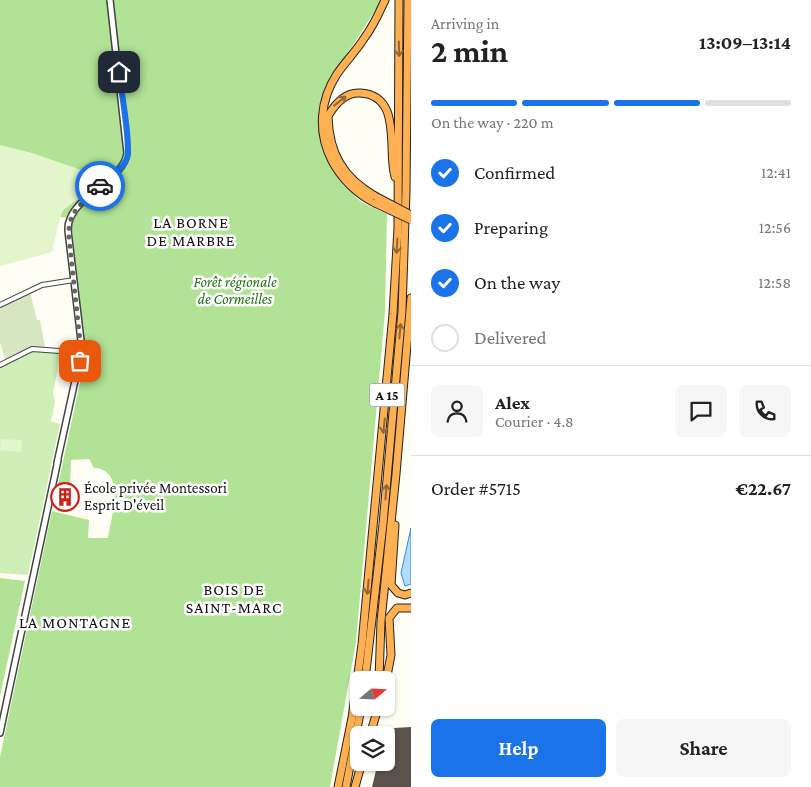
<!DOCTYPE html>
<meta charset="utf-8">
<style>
:root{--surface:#fff;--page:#f6f6f6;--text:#222;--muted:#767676;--line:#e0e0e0;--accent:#1a73e8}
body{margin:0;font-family:"Crimson Pro",serif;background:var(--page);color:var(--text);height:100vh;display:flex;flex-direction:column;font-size:19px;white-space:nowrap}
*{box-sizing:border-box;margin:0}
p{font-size:16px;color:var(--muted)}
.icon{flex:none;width:28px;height:28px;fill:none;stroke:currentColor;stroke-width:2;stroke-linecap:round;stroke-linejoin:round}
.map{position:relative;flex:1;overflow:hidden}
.side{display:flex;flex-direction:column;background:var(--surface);width:400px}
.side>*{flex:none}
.needle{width:32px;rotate:71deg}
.fabs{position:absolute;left:350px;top:671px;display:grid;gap:10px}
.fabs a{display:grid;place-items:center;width:45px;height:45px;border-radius:8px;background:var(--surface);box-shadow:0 1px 4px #0004;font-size:25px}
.pin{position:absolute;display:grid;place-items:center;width:42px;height:42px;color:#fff;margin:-21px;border-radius:10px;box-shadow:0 2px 8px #0006}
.courier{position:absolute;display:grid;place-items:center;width:50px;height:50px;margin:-25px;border:4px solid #1a73e8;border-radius:50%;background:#fff;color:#222;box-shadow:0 1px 6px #0007}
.head em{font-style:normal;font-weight:700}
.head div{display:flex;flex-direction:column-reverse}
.head{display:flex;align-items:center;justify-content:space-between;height:85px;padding:0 20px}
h1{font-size:32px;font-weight:700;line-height:38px}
.bar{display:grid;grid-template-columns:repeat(4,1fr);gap:8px 5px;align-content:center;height:60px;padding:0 20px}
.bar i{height:6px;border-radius:4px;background:var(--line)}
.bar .current{background:var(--accent)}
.bar p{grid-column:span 4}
.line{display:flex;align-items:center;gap:12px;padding:0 20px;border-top:1px solid var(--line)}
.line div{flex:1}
.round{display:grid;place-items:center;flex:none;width:52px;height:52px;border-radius:8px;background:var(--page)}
ol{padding:0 20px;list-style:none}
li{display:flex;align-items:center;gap:15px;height:55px}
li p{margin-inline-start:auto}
li .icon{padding:5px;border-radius:50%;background:var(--accent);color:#fff;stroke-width:4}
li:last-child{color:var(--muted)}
li i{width:28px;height:28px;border:2px solid var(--line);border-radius:50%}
.cta{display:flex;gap:10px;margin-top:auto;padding:10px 20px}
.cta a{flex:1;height:58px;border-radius:8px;background:var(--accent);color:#fff;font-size:20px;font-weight:700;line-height:58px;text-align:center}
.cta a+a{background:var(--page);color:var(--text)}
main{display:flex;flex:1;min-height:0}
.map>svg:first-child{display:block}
.green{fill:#d0efb8}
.forest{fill:#b1e295}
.cemetery{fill:#d6e6c0}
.pitch{fill:#e3f5cb}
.water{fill:#b2dafd;stroke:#3089dd}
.building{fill:#5b534b}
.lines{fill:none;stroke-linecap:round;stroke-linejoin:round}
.minor-casing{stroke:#444;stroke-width:6}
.tertiary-casing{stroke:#444;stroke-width:8}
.motorway-casing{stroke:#222;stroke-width:9}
.minor{stroke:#fff;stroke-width:4}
.tertiary{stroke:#fff;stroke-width:5}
.motorway{stroke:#ffb052;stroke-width:7}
.motorway-bridge-casing{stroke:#222;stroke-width:9;stroke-linecap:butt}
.motorway-bridge{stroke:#ffb052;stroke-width:7}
.oneway{stroke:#946835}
.done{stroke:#646460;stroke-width:5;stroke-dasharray:0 9}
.route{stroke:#1a73e8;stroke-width:6}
.labels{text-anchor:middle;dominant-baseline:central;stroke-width:5;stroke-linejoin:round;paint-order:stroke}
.shield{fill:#fff;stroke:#585858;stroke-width:1}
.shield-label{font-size:14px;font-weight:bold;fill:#111}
.park-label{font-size:15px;font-style:italic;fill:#227217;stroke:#fff}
.poi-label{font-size:15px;fill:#111;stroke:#fff;text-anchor:start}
.neighbourhood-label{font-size:16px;letter-spacing:1px;fill:#111;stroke:#fff}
</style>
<main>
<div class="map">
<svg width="411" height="787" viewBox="0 0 411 787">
<rect width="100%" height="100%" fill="#fffef4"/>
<path class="green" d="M 32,351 L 61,352 L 53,393 L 55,402 L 51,421 L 60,424 L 28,575 L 0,573 L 0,366 Z"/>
<g class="forest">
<path d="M 0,0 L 382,0 L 338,68 L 321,104 L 329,159 L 343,185 L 361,202 L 387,214 L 385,311 L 356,642 L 330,787 L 0,787 L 0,757 L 52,511 L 89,520 L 88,538 L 108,538 C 111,517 127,470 94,468 L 89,459 L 71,460 L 70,488 L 58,485 L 84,364 L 88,358 L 98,354 L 97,351 L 89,350 L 83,345 L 71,218 L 60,217 L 63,210 L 79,198 L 0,191 Z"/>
<path d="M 0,578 L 25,581 L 0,696 Z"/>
</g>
<path class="cemetery" d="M 30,293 L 37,320 L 40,320 L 45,347 C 29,346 19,352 5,360 L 0,342 L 0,307 Z"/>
<g class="pitch">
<path d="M 0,145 L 32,153 L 87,172 L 79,198 L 62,210 L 52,252 L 0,266 Z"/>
<path d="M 1,439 L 22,440 L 21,452 L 0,450 Z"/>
</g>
<path class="water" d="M 411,528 L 411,584 L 405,586 L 401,573 Z"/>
<path class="building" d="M 411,727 L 411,787 L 372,787 L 378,762 L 386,762 L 386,731 L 395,731 L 394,728 Z"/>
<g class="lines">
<defs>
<g id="minor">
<path d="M 0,305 L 42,285 L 74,280"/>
<path d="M 0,365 L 32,349 L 74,352"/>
</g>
<g id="tertiary">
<circle cx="79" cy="353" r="5"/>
<path d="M 82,349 L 69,239 C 68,232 67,225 70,219 C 79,194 124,179 127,153 L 110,0"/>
<path d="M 57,463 L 78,367 L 82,356"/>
<path d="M 0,733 L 58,460"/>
</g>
<g id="motorway">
<path d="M 375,196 C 343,178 329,153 328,116 C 335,104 345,92 360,93 C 403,95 387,151 395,177"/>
<path d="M 375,203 C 357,194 342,179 332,161 C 317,132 320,100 337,74 C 346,61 357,50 365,37 C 374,25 379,13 385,0"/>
<path d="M 395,525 L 391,585 L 398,593 L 405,595 L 411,593"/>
<path d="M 365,680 L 383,524 L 402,311 L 406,191 L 408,0"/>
<path d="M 379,680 L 381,621 L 396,474 L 411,298"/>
<path d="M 386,681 L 391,655 L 389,618 L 397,608 L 411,608"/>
<path d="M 370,735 L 378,708"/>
<path d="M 338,787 L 352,718 L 362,644 L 393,314 L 398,228 L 399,0"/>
<path d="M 346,787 L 361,708"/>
<path d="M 355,787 L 362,762"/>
</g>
</defs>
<use href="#minor" class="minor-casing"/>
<use href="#tertiary" class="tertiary-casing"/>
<use href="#motorway" class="motorway-casing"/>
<use href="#minor" class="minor"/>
<use href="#tertiary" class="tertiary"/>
<use href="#motorway" class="motorway"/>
<defs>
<g id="motorway-bridge">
<path d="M 375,196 L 411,215"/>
<path d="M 375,203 L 411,220"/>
</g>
</defs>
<use href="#motorway-bridge" class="motorway-bridge-casing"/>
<use href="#motorway-bridge" class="motorway-bridge"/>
</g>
<defs><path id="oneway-shaft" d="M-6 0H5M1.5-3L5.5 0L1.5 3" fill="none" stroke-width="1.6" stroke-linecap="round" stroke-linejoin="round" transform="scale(1.25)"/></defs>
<g class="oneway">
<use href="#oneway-shaft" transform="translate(399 49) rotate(89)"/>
<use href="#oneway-shaft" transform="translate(340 101) rotate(-38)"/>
<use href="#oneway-shaft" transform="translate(397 246) rotate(93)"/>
<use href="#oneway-shaft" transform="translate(400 331) rotate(-85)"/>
<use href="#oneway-shaft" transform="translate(384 426) rotate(96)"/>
<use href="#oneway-shaft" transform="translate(386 492) rotate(-85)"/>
<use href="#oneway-shaft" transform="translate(368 587) rotate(95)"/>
</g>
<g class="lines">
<path class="done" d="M 80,361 L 84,353 L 80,341 L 69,238 C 67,211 82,204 100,186"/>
<path class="route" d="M 100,186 C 108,179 123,169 127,158 C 131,144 121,90 119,72"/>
</g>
<defs>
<symbol id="building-ring" viewBox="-11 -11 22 22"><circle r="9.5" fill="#fff" stroke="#d31e16" stroke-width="1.5"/><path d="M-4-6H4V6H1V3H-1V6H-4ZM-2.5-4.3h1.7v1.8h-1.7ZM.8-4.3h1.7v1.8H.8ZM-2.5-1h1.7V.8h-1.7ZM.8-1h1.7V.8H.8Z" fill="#d31e16"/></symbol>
</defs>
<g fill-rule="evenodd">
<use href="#building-ring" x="49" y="481" width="32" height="32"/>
</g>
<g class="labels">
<rect class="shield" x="369.5" y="383.5" width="35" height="23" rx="4"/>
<g class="shield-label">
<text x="387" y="395">A 15</text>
</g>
<g class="park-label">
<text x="235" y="282">Forêt régionale<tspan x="235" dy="17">de Cormeilles</tspan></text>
</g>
<g class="poi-label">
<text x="84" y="488">École privée Montessori<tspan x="84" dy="17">Esprit D'éveil</tspan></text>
</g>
<g class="neighbourhood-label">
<text x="191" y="222">LA BORNE<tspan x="191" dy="18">DE MARBRE</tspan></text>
<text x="234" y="589">BOIS DE<tspan x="234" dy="18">SAINT-MARC</tspan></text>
<text x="75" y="622">LA MONTAGNE</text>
</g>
</g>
</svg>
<div class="fabs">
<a><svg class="needle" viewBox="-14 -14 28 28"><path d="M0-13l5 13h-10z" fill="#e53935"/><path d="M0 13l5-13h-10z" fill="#767676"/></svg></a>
<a><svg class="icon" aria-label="layers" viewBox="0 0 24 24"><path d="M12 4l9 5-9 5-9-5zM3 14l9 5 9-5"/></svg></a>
</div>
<div class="pin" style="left:80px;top:361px;background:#ea580c"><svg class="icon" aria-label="bag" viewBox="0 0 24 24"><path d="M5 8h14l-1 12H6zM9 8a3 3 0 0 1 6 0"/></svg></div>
<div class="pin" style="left:119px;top:72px;background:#1f2937"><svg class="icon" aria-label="home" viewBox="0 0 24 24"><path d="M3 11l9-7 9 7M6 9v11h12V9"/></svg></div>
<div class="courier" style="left:100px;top:186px"><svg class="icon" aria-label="car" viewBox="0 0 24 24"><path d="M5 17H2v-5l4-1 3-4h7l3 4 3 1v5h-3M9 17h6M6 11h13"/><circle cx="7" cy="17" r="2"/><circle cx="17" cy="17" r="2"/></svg></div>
</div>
<section class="side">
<div class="head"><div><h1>2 min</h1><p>Arriving in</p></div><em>13:09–13:14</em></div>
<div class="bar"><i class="current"></i><i class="current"></i><i class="current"></i><i></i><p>On the way · 220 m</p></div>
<ol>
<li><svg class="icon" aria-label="check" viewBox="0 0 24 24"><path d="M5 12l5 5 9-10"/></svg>Confirmed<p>12:41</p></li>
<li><svg class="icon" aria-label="check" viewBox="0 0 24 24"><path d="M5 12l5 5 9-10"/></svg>Preparing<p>12:56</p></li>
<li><svg class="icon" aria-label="check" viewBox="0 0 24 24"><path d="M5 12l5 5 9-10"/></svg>On the way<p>12:58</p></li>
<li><i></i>Delivered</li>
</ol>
<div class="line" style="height:90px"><a class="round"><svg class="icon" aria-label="person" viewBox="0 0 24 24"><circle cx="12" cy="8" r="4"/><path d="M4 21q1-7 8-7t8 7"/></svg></a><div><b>Alex</b><p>Courier · 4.8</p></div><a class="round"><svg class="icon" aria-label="chat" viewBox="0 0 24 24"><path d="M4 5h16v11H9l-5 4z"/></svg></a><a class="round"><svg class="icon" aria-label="phone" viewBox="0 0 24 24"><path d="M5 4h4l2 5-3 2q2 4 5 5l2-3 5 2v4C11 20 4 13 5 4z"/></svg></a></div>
<div class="line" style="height:65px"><div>Order #5715</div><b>€22.67</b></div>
<div class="cta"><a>Help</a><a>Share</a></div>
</section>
</main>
